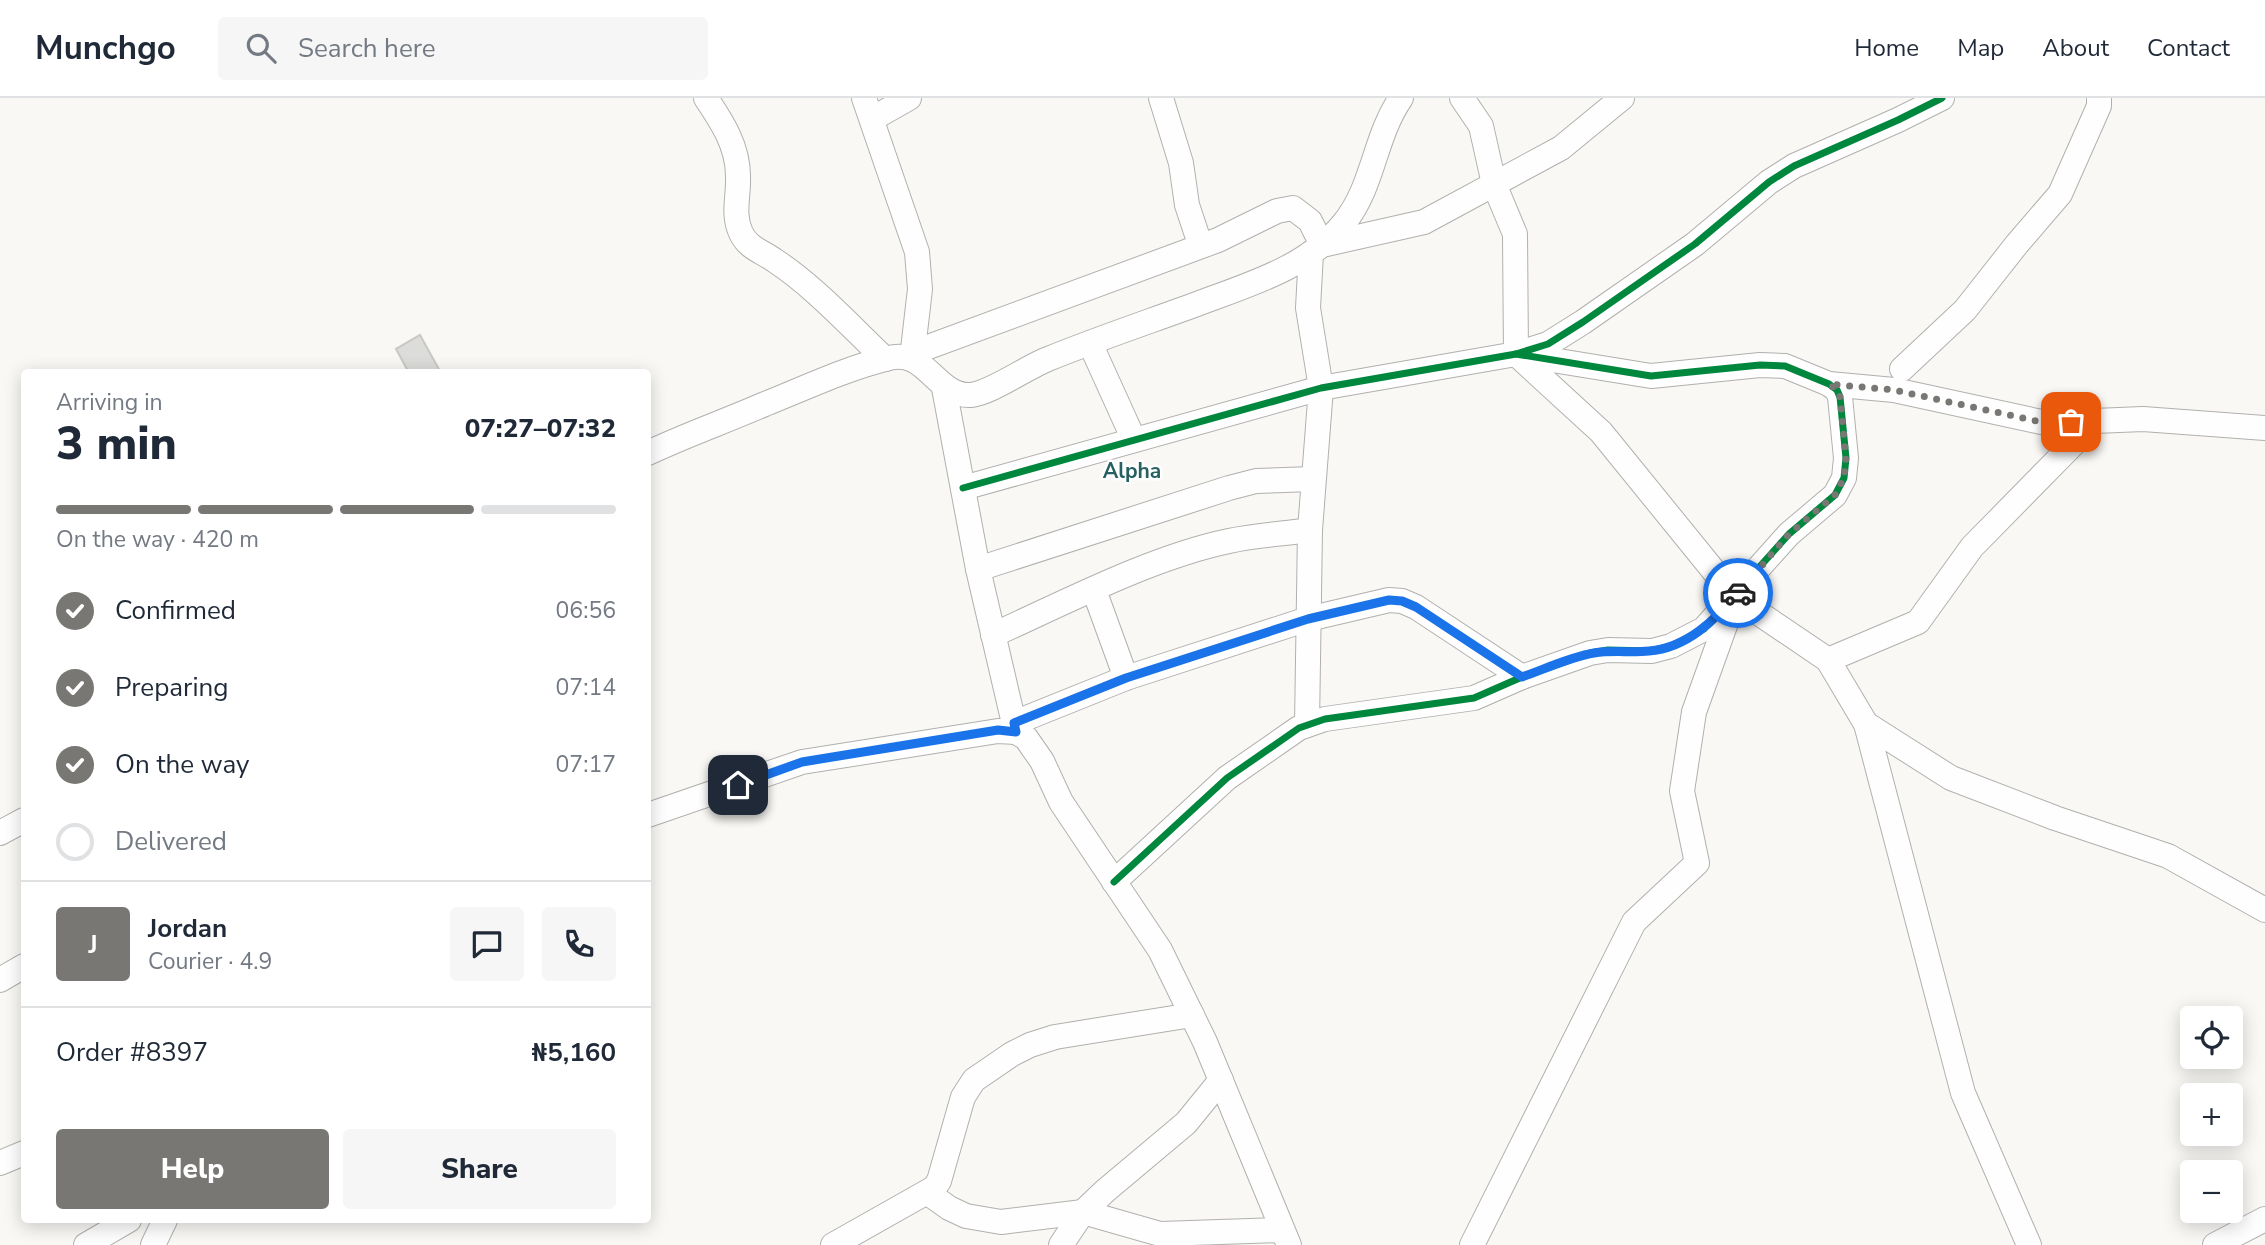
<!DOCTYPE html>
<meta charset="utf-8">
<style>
:root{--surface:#fff;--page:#f6f6f7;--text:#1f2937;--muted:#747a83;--line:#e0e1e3;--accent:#787774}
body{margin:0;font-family:"Nunito Sans",sans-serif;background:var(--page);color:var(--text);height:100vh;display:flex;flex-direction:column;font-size:26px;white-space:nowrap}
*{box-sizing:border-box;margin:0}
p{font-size:23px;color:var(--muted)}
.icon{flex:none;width:38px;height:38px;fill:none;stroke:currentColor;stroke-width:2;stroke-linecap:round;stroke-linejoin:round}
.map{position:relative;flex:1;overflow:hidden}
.panel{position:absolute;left:21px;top:271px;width:630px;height:854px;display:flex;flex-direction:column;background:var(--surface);border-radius:7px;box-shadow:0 4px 18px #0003}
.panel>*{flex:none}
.buttons{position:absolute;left:2180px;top:908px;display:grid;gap:14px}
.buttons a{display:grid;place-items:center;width:63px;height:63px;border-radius:7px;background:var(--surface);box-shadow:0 4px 18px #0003;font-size:35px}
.pin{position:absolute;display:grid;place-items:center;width:60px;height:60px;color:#fff;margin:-30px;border-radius:14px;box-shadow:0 4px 10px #0006}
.courier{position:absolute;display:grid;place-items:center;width:70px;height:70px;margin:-35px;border:5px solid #1a73e8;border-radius:50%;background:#fff;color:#222;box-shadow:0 2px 9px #0007}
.head em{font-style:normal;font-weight:800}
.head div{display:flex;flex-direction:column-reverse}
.head{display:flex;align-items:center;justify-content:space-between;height:119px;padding:0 35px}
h1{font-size:46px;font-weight:800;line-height:52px}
.bar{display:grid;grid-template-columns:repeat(4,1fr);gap:10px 7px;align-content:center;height:84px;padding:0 35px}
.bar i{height:9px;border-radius:5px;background:var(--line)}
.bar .current{background:var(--accent)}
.bar p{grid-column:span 4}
.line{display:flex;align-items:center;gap:18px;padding:0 35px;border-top:2px solid var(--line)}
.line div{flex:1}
.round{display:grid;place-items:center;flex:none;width:74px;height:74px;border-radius:7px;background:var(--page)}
ol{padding:0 35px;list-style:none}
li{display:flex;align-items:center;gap:21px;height:77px}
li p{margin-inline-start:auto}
li .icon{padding:7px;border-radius:50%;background:var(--accent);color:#fff;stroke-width:4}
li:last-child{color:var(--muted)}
li i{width:38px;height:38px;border:4px solid var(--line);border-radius:50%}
.action{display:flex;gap:14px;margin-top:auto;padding:14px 35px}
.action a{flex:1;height:80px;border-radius:7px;background:var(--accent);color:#fff;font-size:28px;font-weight:800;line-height:80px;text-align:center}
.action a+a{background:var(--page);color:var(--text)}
header{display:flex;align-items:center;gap:42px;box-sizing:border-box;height:98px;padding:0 35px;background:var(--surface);border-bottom:2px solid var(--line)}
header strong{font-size:33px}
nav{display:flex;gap:38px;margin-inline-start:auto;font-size:24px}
.search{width:490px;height:63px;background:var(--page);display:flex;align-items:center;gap:18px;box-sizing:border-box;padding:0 24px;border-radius:7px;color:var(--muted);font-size:26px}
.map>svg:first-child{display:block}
.building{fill:#dcdcda;stroke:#c8c8c5;stroke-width:2}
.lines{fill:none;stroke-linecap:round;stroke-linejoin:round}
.minor-casing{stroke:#b1b0ae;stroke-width:26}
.minor{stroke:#fefefe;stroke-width:24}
.cycleway-casing{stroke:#fff;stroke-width:11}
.cycleway{stroke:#00873e;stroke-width:7}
.done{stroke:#787774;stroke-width:7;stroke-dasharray:0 12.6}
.route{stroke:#1a73e8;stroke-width:9}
.labels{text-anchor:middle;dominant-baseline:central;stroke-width:5;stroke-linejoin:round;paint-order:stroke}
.quarter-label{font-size:21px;font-weight:bold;fill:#266060;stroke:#fff}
</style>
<header>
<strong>Munchgo</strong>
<div class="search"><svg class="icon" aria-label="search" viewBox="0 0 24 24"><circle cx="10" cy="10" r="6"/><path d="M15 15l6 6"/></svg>Search here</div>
<nav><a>Home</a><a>Map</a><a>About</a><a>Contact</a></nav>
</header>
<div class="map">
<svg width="2265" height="1147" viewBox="0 0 2265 1147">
<rect width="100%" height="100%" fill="#f9f8f5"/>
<path class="building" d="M 420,237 L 441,275 L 409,275 L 396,251 Z"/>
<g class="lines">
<defs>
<g id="minor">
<path d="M 706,0 C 722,24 738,48 738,78 C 739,98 732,116 741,135 C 748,150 761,153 774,162 C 815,189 849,227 885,261"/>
<path d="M 864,0 L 917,154 L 920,191 L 912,260"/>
<path d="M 1161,0 L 1181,65 L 1187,107 L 1197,137"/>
<path d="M 1462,0 L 1481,28 L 1492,77"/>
<path d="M 872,21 L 909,0"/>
<path d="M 1494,86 L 1515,136 L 1516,256 L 1601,334 L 1735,499 L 1828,562 L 1866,626 L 1963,995 L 2029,1147"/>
<path d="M 1090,245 L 1134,342"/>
<path d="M 912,255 L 1218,142 L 1277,113 L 1293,110 L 1310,123 L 1322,147 L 1424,124 L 1561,50 L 1622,0"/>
<path d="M 1902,271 L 1965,212 L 2017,146 L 2060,96 L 2099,8 L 2099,0"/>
<path d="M 1829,286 L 1894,292 L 2046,325 L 2143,321 L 2265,330"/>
<path d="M 944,290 L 978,471 L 1016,634"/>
<path d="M 648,355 C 686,337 726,323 765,306 C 805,290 847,270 889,260 C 926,250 936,299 971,297 C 991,295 1027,269 1048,261 C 1097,241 1148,224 1197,206 C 1250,186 1307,170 1344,125 C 1374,88 1374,39 1401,0"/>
<path d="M 963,390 L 1321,290 L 1516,256 L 1548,246 L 1583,224 L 1695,146 L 1769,84 L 1794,68 L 1898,22 L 1942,0"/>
<path d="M 978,471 L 1229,390 L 1256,383 L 1313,381"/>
<path d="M 1094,492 L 1126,580"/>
<path d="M 993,537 C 1066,504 1152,459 1229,443 C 1255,437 1283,436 1310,432"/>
<path d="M 1828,562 L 1918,524 L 1972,449 L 2083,336"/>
<path d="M 1014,625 L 1126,580 L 1308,521 L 1389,502 L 1402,503 L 1416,509 L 1522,579"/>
<path d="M 1866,626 L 1951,680 L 2055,720 L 2168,758 L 2265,812"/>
<path d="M 1307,627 L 1310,432 L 1321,290 L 1308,210 L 1311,155"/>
<path d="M 648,717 L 802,664 L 998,633 L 1016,634 L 1026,640 L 1042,663 L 1061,704 L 1160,852 L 1205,944 L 1289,1147"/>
<path d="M 0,735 L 24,722"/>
<path d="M 1114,784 L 1227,680 L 1299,630 L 1325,621 L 1474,600 L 1522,579 L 1590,555 L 1608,552 L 1652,553 L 1671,548 L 1704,531 L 1789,436 L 1835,397 L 1844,380 L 1846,360 L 1840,299 L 1837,292 L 1829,286 L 1785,268 L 1760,267 L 1651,278 L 1516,256"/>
<path d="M 0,882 L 24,868"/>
<path d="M 0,1065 L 24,1055"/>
<path d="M 928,1095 L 949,1110 L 966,1118 L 1001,1124 L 1083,1114 L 1160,1136 L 1282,1132"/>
<path d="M 86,1147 L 129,1122"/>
<path d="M 153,1147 L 165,1122"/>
<path d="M 833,1147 L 934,1090 L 939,1083 L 963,999 L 974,982 L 1012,956 L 1030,947 L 1055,939 L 1192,917"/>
<path d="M 1061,1147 L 1083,1114 L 1105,1093 L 1186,1025 L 1221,982"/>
<path d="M 1472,1147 L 1634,824 L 1697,765 L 1682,693 L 1694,614 L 1732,508"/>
<path d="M 2215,1147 L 2265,1121"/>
</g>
</defs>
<use href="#minor" class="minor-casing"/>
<use href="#minor" class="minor"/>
<defs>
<g id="cycleway">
<path d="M 963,390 L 1321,290 L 1516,256 L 1548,246 L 1583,224 L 1695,146 L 1769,84 L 1794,68 L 1898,22 L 1942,0"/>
<path d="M 1114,784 L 1227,680 L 1299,630 L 1325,621 L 1474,600 L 1522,579 L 1590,555 L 1608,552 L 1652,553 L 1671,548 L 1704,531 L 1789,436 L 1835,397 L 1844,380 L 1846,360 L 1840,299 L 1837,292 L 1829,286 L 1785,268 L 1760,267 L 1651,278 L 1516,256"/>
</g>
</defs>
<use href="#cycleway" class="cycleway-casing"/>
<use href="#cycleway" class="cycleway"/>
</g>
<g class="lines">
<path class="done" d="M 1738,495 L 1789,436 L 1835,397 L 1844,380 L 1846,360 L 1840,299 L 1837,292 L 1829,286 L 1894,292 L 2046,325 L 2071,324"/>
<path class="route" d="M 738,687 L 802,664 L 998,632 L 1016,634 L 1014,625 L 1126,580 L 1308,521 L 1389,502 L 1402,503 L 1416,509 L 1522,579 C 1545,571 1570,559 1594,555 C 1613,552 1631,555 1649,553 C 1687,550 1715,522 1738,495"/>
</g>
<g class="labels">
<g class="quarter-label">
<text x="1132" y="373">Alpha</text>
</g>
</g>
</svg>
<div class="buttons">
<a><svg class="icon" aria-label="locate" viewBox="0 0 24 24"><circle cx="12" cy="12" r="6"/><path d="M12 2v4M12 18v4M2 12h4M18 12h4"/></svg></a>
<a>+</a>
<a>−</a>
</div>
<div class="pin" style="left:2071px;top:324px;background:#ea580c"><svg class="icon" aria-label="bag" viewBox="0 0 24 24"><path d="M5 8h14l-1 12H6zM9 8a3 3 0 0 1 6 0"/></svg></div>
<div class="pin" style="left:738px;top:687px;background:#1f2937"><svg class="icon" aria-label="home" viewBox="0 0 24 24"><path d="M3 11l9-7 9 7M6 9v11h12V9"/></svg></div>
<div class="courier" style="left:1738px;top:495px"><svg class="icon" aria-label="car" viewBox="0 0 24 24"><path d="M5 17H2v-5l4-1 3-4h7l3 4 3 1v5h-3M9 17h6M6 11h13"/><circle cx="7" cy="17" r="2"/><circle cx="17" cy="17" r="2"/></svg></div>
<section class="panel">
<div class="head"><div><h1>3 min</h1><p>Arriving in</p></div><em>07:27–07:32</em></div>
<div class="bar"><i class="current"></i><i class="current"></i><i class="current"></i><i></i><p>On the way · 420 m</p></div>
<ol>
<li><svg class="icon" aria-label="check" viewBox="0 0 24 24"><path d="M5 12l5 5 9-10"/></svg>Confirmed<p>06:56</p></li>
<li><svg class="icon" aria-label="check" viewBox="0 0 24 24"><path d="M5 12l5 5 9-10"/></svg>Preparing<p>07:14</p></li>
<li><svg class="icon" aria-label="check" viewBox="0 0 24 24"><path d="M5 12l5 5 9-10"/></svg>On the way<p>07:17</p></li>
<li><i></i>Delivered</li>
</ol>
<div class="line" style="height:126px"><b class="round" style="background:var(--accent);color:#fff">J</b><div><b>Jordan</b><p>Courier · 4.9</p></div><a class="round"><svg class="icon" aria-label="chat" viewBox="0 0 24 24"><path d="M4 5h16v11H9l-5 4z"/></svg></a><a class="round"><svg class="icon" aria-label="phone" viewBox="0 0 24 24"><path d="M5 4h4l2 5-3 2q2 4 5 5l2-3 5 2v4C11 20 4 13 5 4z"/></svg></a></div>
<div class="line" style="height:91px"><div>Order #8397</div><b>₦5,160</b></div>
<div class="action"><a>Help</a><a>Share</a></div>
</section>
</div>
